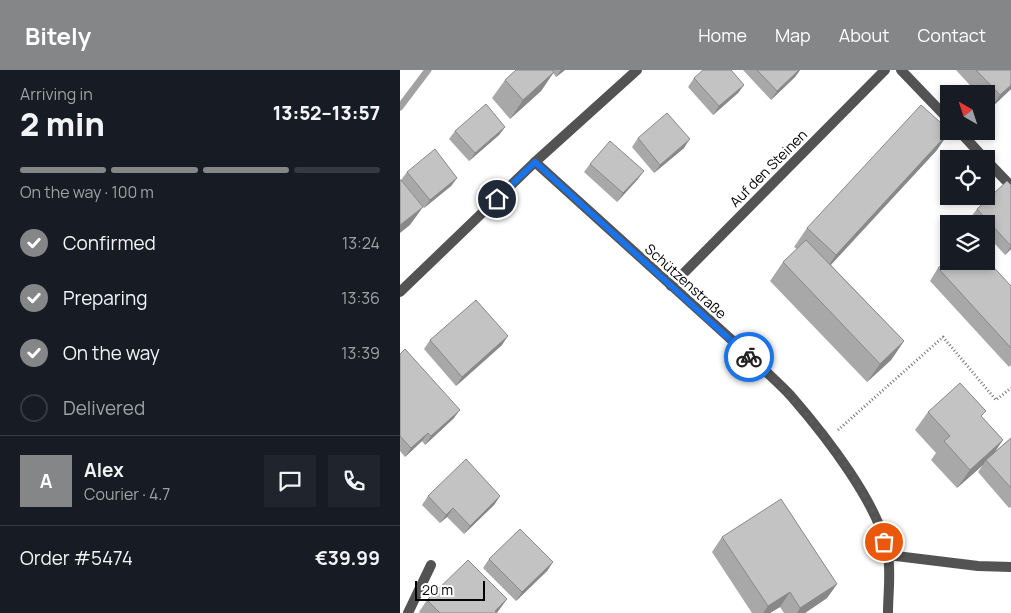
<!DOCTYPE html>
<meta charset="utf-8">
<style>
:root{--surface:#171b24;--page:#20242c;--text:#f1f3f6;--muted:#9ea1a6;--line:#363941;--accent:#858687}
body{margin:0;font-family:Manrope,sans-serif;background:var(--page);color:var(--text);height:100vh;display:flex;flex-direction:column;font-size:19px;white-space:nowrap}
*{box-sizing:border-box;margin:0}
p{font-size:16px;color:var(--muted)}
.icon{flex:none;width:28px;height:28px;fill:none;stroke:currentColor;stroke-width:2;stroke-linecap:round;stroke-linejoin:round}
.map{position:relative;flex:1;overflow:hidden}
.details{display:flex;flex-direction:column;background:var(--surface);width:400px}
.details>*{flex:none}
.needle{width:32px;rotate:321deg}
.tools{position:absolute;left:540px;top:15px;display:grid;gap:10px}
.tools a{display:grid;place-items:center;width:55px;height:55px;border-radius:0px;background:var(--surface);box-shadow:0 2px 8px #0003;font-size:25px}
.scale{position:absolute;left:15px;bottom:12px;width:70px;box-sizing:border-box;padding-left:5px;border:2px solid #000;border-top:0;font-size:14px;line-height:18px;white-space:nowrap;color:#000;-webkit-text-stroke:4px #fff;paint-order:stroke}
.pin{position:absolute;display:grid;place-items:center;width:42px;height:42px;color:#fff;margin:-21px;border:2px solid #fff;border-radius:50%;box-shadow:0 1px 5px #0007}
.courier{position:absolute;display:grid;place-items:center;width:50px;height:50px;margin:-25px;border:4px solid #1a73e8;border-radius:50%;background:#fff;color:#222;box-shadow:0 1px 6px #0007}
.overview em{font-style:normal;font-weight:800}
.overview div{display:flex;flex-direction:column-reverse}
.overview{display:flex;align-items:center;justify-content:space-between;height:85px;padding:0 20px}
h1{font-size:32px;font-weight:800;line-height:38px}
.bar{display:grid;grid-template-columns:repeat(4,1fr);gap:8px 5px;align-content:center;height:60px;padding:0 20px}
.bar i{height:6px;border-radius:4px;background:var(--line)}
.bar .selected{background:var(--accent)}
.bar p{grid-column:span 4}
.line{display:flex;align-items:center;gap:12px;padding:0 20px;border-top:1px solid var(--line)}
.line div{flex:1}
.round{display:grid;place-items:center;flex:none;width:52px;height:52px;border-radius:0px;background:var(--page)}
ol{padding:0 20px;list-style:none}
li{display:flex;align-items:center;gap:15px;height:55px}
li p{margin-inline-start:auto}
li .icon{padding:5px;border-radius:50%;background:var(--accent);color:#fff;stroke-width:4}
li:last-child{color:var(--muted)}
li i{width:28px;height:28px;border:2px solid var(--line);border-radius:50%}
header{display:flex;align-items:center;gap:30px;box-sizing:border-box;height:70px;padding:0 25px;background:var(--accent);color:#fff}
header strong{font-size:24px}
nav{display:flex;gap:28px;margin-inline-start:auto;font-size:18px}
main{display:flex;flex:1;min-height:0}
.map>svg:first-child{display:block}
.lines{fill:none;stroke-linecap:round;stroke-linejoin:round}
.stream{stroke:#a1a1a1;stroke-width:7}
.path{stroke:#757575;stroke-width:3;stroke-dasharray:1 2.5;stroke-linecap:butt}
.minor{stroke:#535353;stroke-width:10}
.tertiary{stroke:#535353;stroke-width:10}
.wall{fill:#a8a8a8}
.shaded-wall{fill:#888}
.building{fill:#c3c3c3;stroke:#888}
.done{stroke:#595959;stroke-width:5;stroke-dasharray:0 9}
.route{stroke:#1a73e8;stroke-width:6}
.labels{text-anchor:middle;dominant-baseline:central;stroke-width:5;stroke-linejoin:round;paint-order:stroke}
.street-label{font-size:14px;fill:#000;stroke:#fff}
</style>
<header>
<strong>Bitely</strong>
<nav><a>Home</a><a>Map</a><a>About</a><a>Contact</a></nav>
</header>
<main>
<section class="details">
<div class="overview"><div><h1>2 min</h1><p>Arriving in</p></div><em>13:52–13:57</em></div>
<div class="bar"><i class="selected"></i><i class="selected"></i><i class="selected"></i><i></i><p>On the way · 100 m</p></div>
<ol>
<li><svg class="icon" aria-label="check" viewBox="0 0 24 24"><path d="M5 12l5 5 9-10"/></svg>Confirmed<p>13:24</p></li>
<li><svg class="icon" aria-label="check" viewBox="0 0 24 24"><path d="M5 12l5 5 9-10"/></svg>Preparing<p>13:36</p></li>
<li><svg class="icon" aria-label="check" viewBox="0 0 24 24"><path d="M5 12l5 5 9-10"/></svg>On the way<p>13:39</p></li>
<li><i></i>Delivered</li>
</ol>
<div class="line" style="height:90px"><b class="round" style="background:var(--accent);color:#fff">A</b><div><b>Alex</b><p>Courier · 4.7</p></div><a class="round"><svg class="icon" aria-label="chat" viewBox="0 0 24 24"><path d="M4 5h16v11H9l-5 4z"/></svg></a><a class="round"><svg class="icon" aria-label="phone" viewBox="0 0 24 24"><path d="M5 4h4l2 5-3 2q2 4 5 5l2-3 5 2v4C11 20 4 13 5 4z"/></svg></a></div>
<div class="line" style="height:65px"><div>Order #5474</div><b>€39.99</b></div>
</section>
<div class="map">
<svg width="611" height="543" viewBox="0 0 611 543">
<rect width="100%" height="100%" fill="#fff"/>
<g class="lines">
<path class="stream" d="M 0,37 L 28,0"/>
<path class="path" d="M 438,360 L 543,267 L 596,330 L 611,318"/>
<g class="minor">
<path d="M 501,0 L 549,50"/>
<path d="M 559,61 L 585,89"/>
<path d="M 586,90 L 611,116"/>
<path d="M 135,92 L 355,291 C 367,303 380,314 391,326 C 424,364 481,436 488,485 C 491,504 488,524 488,543"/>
<path d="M 271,216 L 485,0"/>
<path d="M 488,485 L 578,496 L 611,497"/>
<path d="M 8,543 L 31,495"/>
</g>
<path class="tertiary" d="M 0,222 L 135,92 L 237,0"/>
</g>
<g class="wall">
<path d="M 116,0 L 165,0 L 156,7 L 153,3 L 141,21 L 110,49 L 92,28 L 105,10 Z"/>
<path d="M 343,0 L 400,0 L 395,7 L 371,30 Z"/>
<path d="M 556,0 L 611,0 L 611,19 L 591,38 L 586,32 L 586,24 L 578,24 Z"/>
<path d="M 294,8 L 344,15 L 338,23 L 313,45 L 288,17 Z"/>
<path d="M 105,57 L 99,65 L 69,91 L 49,69 L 55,61 Z"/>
<path d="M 238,68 L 284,78 L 254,103 L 232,77 Z"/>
<path d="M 537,80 L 431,195 L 504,271 L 491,290 L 467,312 L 370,211 L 383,192 L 397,179 L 394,177 L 407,158 Z"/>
<path d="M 190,94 L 238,109 L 217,132 L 184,102 Z"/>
<path d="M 7,102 L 57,108 L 51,116 L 24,138 L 1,110 Z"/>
<path d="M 611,115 L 611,179 L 605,185 L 586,164 L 586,154 L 576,154 L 571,147 L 577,139 Z"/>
<path d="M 538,198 L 611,216 L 611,295 L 609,297 L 530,211 Z"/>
<path d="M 30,270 L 102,275 L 56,316 L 24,279 Z"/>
<path d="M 0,284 L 54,348 L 25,375 L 22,371 L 5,387 L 0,381 Z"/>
<path d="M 528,342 L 582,347 L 603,370 L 592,384 L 611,368 L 611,437 L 609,438 L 578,402 L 583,395 L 557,418 L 531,390 L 536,383 L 515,360 Z"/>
<path d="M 28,426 L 100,426 L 94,435 L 64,464 L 47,447 L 40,453 L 22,435 Z"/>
<path d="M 322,467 L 437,514 L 427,528 L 405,543 L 384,543 L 380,537 L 370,543 L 352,543 L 312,482 Z"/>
<path d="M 89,489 L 153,492 L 147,501 L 116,531 L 83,498 Z"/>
<path d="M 107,529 L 97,543 L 20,543 L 19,542 L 27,530 Z"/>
</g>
<g class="shaded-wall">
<path d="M 161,0 L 165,0 L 156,7 Z"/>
<path d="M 399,0 L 400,0 L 395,7 L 371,30 L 377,21 Z"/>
<path d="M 154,2 L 141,21 L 110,49 L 123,30 Z"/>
<path d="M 344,15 L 338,23 L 313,45 L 319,36 Z"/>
<path d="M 611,15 L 611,19 L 591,38 L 600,25 Z"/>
<path d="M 105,57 L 99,65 L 69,91 L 75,83 Z"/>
<path d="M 550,61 L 537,80 L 423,203 L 436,185 Z"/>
<path d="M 290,69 L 284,78 L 254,103 L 260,95 Z"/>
<path d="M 244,101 L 238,109 L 217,132 L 223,123 Z"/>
<path d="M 57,108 L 51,116 L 24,138 L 30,130 Z"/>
<path d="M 23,137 L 10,155 L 0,163 L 0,155 Z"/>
<path d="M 611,176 L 611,179 L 605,185 Z"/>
<path d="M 108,266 L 102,275 L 56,316 L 62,307 Z"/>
<path d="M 504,271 L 491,290 L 467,312 L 480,294 Z"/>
<path d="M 60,340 L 54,348 L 25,375 L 31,366 Z"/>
<path d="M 28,363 L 22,371 L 5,387 L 11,378 Z"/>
<path d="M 603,370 L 590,389 L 586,390 L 583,395 L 557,418 L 570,400 Z"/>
<path d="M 100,426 L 94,435 L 64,464 L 70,456 Z"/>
<path d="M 53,438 L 47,447 L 40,453 L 46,445 Z"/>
<path d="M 153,492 L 147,501 L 116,531 L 122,522 Z"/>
<path d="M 437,514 L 427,528 L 405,543 L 397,543 L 400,538 Z"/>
<path d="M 390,522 L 380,537 L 370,543 L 363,543 L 368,536 Z"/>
<path d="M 107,529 L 98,541 L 96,543 L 95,541 Z"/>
</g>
<g class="building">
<path d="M 116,0 L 152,0 L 154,2 L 123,30 L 105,10 Z"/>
<path d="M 303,0 L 331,0 L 344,15 L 319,36 L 294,8 Z"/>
<path d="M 357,0 L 399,0 L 377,21 Z"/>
<path d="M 576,0 L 611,0 L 611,15 L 600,25 Z"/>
<path d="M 86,34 L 105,57 L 75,83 L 55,61 Z"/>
<path d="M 521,35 L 549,60 L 549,61 L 550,61 L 436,185 L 407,158 Z"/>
<path d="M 267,43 L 290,69 L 260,95 L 238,68 Z"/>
<path d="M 210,71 L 244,101 L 223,123 L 190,94 Z"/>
<path d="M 35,79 L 57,108 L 30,130 L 7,102 Z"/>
<path d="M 0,110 L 1,110 L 23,137 L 0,155 Z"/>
<path d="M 607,111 L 611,115 L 611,176 L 577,139 Z"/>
<path d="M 406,170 L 504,271 L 480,294 L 383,192 Z"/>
<path d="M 549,189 L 549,191 L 586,191 L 586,189 L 611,216 L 611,278 L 538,198 Z"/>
<path d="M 76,230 L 108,266 L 62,307 L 30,270 Z"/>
<path d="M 5,279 L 60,340 L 31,366 L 28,363 L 11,378 L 0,366 L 0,284 Z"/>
<path d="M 560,313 L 586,341 L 581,346 L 603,370 L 570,400 L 544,371 L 550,366 L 528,342 Z"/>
<path d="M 611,368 L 611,418 L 586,390 Z"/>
<path d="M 66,389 L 100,426 L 70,456 L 53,438 L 46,445 L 28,426 Z"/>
<path d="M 381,429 L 437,514 L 400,538 L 390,522 L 368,536 L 322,467 Z"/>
<path d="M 120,459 L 153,492 L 122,522 L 89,489 Z"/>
<path d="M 68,490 L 107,529 L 95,541 L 97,543 L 40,543 L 27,530 Z"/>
</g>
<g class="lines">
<path class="done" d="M 349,287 C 400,332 465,407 484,472"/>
<path class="route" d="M 97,129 L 135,92 L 349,287"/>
</g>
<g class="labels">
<g class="street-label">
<text transform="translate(368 98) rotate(-45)">Auf den Steinen</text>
<text transform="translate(286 211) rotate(42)">Schützenstraße</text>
</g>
</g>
</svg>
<div class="tools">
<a><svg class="needle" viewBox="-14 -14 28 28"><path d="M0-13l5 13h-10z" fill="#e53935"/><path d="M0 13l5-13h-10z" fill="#9ea1a6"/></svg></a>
<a><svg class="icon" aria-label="locate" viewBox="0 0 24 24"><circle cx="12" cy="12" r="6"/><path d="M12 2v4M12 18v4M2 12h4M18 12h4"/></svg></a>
<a><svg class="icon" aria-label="layers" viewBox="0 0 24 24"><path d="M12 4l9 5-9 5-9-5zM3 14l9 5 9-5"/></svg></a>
</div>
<div class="scale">20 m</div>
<div class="pin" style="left:484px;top:472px;background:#ea580c"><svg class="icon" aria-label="bag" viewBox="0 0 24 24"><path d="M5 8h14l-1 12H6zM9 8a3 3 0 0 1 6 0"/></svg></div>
<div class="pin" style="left:97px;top:129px;background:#1f2937"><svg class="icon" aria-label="home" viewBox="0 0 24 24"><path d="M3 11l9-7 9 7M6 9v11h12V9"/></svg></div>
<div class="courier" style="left:349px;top:287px"><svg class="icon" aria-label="bike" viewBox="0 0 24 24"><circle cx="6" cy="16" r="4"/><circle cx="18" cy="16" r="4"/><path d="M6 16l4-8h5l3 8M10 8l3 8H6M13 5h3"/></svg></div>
</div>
</main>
